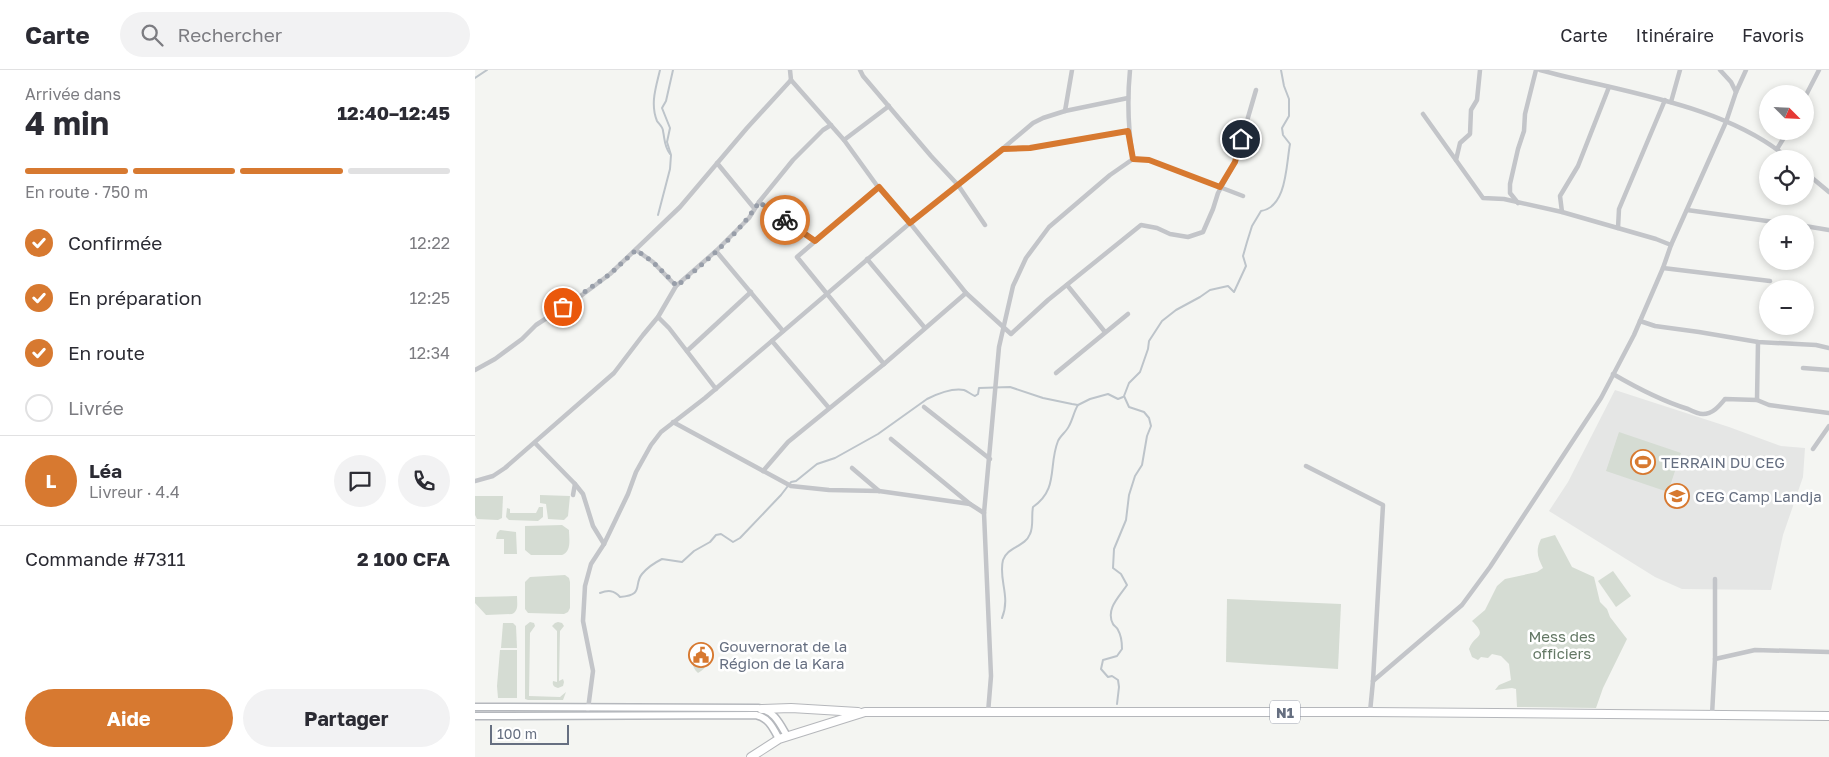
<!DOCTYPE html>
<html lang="fr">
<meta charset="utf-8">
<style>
:root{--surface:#fff;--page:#f2f2f3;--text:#2b2b33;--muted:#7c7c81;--line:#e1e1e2;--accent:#d77930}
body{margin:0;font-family:"Golos Text",sans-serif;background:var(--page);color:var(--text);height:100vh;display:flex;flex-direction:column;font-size:19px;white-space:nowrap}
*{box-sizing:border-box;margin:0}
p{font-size:16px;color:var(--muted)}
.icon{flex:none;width:28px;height:28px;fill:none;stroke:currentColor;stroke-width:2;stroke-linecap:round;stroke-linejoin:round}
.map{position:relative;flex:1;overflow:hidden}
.details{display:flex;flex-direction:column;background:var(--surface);width:475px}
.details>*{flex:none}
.needle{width:32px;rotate:114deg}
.fabs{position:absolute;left:1284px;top:15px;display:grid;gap:10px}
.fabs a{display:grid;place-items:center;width:55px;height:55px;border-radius:50%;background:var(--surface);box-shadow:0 2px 8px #0003;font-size:25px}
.scale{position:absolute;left:15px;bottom:12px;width:79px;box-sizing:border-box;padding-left:5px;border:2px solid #666f81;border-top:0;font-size:14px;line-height:18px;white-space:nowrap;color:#666f81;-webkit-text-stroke:4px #fff;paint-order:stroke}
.pin{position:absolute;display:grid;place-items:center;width:42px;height:42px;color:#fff;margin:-21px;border:2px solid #fff;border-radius:50%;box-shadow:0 1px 5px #0007}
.courier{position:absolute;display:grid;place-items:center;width:50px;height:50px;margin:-25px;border:4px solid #d77930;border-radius:50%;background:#fff;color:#222;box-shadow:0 1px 6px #0007}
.head em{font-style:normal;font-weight:700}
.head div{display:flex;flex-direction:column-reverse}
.head{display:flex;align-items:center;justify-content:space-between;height:85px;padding:0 25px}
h1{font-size:32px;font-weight:700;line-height:38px}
.bar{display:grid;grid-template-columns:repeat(4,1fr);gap:8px 5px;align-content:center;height:60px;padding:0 25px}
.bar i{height:6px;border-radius:4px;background:var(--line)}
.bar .on{background:var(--accent)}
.bar p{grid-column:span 4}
.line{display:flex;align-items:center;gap:12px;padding:0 25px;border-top:1px solid var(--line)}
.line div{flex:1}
.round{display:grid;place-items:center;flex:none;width:52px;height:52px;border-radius:26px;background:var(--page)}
ol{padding:0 25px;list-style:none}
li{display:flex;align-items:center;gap:15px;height:55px}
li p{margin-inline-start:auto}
li .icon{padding:5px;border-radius:50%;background:var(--accent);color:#fff;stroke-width:4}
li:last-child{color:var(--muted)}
li i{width:28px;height:28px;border:2px solid var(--line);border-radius:50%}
.button{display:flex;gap:10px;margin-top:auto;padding:10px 25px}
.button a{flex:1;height:58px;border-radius:30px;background:var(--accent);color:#fff;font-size:20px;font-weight:700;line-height:58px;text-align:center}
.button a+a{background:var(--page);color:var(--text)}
header{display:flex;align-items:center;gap:30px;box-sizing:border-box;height:70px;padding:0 25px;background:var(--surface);border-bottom:1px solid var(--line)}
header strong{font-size:24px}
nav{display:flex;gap:28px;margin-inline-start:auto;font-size:18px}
.search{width:350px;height:45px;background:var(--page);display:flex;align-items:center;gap:12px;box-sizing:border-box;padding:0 18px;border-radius:28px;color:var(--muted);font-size:19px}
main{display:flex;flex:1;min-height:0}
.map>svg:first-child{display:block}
.built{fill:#e5e6e5}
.green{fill:#d5dcd3}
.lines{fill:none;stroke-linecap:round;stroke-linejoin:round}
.stream{stroke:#bdc4ca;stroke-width:2}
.secondary-casing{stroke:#b5b8bd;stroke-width:9}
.highway-casing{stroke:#b5b7bb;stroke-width:10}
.street{stroke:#c3c5c9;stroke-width:4.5}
.secondary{stroke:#fff;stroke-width:6}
.highway{stroke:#fff;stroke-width:8}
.done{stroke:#989ea9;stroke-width:5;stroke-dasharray:0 9}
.route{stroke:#d77930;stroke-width:6}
.labels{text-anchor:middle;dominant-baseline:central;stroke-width:5;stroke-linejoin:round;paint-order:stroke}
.shield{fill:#fff;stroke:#949aa7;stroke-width:1}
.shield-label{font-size:14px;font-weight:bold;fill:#666f81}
.poi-label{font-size:15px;fill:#666f81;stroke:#fff;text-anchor:start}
.park-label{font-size:15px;fill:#647865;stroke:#fff}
</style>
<header>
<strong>Carte</strong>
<div class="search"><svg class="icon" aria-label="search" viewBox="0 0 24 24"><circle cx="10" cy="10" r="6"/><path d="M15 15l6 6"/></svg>Rechercher</div>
<nav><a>Carte</a><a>Itinéraire</a><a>Favoris</a></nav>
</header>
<main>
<section class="details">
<div class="head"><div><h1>4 min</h1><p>Arrivée dans</p></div><em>12:40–12:45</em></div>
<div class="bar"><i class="on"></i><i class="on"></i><i class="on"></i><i></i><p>En route · 750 m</p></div>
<ol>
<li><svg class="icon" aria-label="check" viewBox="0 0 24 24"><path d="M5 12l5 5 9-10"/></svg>Confirmée<p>12:22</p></li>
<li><svg class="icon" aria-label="check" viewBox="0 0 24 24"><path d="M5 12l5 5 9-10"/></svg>En préparation<p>12:25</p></li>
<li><svg class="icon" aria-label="check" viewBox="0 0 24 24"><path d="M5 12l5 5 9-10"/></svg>En route<p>12:34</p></li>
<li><i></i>Livrée</li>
</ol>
<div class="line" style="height:90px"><b class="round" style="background:var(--accent);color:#fff">L</b><div><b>Léa</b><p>Livreur · 4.4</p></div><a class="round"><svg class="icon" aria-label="chat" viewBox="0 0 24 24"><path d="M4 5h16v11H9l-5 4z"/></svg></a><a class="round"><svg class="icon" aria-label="phone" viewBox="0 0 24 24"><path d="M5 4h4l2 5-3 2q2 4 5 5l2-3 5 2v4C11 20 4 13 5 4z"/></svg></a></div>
<div class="line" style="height:65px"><div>Commande #7311</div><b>2 100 CFA</b></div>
<div class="button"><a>Aide</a><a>Partager</a></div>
</section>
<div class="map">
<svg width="1354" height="687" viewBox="0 0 1354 687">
<rect width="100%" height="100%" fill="#f4f5f2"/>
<path class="built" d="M 1140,320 L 1254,357 L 1306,376 L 1330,378 L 1328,407 L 1308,465 L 1296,520 L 1207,519 L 1180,507 L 1074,441 L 1093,412 Z"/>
<g class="green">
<path d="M 1144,362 L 1206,383 L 1193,422 L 1131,401 Z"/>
<path d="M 65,425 L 95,426 L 93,446 L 89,450 L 73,449 L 71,434 L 65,433 Z"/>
<path d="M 0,426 L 28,426 L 27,448 L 23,450 L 2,449 L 0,445 Z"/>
<path d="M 64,437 L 68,437 L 68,447 L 63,451 L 34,450 L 31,447 L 32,438 L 35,439 L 35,443 L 61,443 Z"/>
<path d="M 87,455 L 94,460 C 94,469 97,481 87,485 L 56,485 L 50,480 L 50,456 Z"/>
<path d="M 25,460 L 41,462 L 42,484 L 29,484 L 29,469 L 21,469 L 22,463 Z"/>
<path d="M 1080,465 L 1097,497 L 1119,507 L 1125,532 L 1132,539 L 1135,547 L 1152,569 L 1128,618 L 1121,638 L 1042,637 L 1041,619 L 1037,618 L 1020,620 L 1024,615 L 1036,610 L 1034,594 L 1026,586 L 1017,584 L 1013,588 L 1006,587 L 1003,590 L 997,587 L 994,579 C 999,564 1014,568 997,551 L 1010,540 L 1022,516 L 1030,509 L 1062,502 L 1068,498 C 1063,488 1060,481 1066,469 Z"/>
<path d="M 1138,501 L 1156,526 L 1141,537 L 1123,511 Z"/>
<path d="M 90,505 L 94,508 L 95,512 L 95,538 L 93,542 L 89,544 L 53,543 L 50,539 L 50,512 L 55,507 Z"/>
<path d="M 42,526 C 42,533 44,541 37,544 L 11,545 L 0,533 L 0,527 Z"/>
<path d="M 752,529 L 866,534 L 863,599 L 751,592 Z"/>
<path d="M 55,552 L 59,553 L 60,556 L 55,563 L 54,626 L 85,627 L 91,622 L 88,630 L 53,630 L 50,629 L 50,556 Z"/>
<path d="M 83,552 L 87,553 L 89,556 L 85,561 L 84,611 L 88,609 L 89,612 L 88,616 L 83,618 C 79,617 77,615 78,611 L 82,612 L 82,561 L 77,556 L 80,553 Z"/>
<path d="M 28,553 L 38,553 L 41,556 L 42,578 L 26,578 Z"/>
<path d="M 227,578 C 236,586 234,597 223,603 C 216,597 217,590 220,582 Z"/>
<path d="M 25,580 L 42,580 L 42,628 L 23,628 L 22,616 Z"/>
</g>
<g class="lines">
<g class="stream">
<path d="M 185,0 C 181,17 175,34 182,51 C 184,54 188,57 188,61 C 190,70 189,76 195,84"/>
<path d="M 0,8 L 12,0"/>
<path d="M 183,145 L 195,99 L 196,85 L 192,72 L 195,58 L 187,38 L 191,31 L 198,0"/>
<path d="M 125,523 C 133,520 139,520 145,527 C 170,525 158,515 167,504 C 172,498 181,492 187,489 L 207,492 L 219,481 L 235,472 L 241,465 L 246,464 L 258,472 L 265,468 L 306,425 L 316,412 L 321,411 L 342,394 L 360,388 L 403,364 L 452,329 C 462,324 478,318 489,320 C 492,321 497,325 500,326 L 503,324 L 504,318 L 535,317 L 568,328 L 597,334 L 603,335 L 615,329 L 633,324 L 643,329 L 648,327"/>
<path d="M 527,548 C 536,526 523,509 528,490 C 532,477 550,477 555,464 C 559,455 556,447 558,437 C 584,419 573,396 583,371 C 585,366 592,361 594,356 C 598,349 599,341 603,335"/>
<path d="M 642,634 L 644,617 L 643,610 L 637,606 L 633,607 L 626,599 L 628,590 L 642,586 L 647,579 C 647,573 646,565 643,560 C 642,557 639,556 638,554 C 630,539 645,526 652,515 L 646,504 L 638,498 L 639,479 L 651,450 L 654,425 L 660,406 L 667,395 L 672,366 L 676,356 L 674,348 L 669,342 L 654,337 L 649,326 L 654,313 L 665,302 L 673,279 L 674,271 L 687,251 L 701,240 L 725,227 L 735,220 L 753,216 L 759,222 L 771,196 L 768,186 L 772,172 L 777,156 L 786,141 C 812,137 811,95 815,74 L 808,65 L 807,58 L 814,46 L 814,29 L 809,16 L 806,0"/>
</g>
<defs>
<g id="secondary">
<path d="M 0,637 L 283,638 C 299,640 305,654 312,666"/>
<path d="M 0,646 L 281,645 C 294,648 298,658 304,669"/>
</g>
<g id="highway">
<path d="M 287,639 L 316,638 L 383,642"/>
<path d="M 276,687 L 304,669 L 390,642 L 895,642 L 1354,646"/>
</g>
</defs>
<use href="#secondary" class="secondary-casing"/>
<use href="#highway" class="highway-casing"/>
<g class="street">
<path d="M 315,0 L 316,10 L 369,70 L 403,117 L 322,187 L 409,294"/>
<path d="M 385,0 L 388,6 L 456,86 L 483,115 L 510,155"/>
<path d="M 655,0 C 652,31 653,59 658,89"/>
<path d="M 1065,0 C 1145,22 1250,34 1314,89"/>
<path d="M 1245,0 L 1256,12 L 1261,22"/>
<path d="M 1330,27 L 1344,0"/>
<path d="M 1196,32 L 1205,0"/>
<path d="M 590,41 L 597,0"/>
<path d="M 948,44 L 1008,128 L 1029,129 L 1087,142 L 1181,169 L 1196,175"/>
<path d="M 369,70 L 414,36"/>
<path d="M 528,79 L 555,78 L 653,61"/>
<path d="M 1302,79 L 1313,61"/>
<path d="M 981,90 L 985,73 L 995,64 L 996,40 L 1002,30 L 1005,0"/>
<path d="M 242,93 L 279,138"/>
<path d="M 1330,102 L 1354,122"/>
<path d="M 403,117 L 435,153 L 491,223 L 536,264 L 573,230 L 666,155 L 682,158 L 695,164 L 713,167 L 728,162 L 738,139 L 743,123 L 760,92 L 781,20"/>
<path d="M 284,132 L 341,171"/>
<path d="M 1043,133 L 1035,123 L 1035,114 L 1043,79 L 1049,61 L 1050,44 L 1061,0"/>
<path d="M 1212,140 L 1314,154"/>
<path d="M 1087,142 L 1085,126 L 1103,96 L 1134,17"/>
<path d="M 1330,156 L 1354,160"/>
<path d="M 1143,158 L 1144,139 L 1190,30"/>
<path d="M 161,180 L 178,192 L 201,216"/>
<path d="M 241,181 L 308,261"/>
<path d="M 392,189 L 450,258"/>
<path d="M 1188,198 L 1295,211"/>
<path d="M 592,215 L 630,262"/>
<path d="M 183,247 L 194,258 L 241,319"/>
<path d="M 1165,251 L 1180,256 L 1224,262 L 1283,272 L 1341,275 L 1354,278"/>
<path d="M 297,271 L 354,338"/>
<path d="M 212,281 L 276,222"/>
<path d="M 1328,298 L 1354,300"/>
<path d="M 0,300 L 20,289 L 47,269 L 61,255 L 107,225 L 135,204 L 205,137 L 272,58 L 316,10"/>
<path d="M 581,303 L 653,244"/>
<path d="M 1138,304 C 1162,318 1187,331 1213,339 C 1217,341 1224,344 1228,344 C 1238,344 1245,335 1250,329 L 1282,330 L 1294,335 L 1354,343"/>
<path d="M 1282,330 L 1283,272"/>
<path d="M 449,337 L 515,389"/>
<path d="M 198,352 L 316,416 L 354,420 L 404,421 L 495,434"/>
<path d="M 416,369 L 495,434 L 509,443"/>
<path d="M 60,373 L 100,414 L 98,425"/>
<path d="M 1338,379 L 1354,356"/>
<path d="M 831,396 L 908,435 L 898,611 L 895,642"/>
<path d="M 377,398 L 404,421"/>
<path d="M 288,401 L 313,372 L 409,294 L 491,223"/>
<path d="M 0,411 L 18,406 L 30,398 L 139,303 L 168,265 L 183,247 L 201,216 L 241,181 L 274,148 L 284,132 L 318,90 L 348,60 L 356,55"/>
<path d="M 100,414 L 108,424 L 118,456 L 129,474"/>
<path d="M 1240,589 L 1280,580 L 1354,582"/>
<path d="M 898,611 L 987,535 L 1015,497 L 1126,328 L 1159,265 L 1188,198 L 1196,175 L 1251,52 L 1261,22 L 1271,0"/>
<path d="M 113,639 L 118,601 L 108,551 L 110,516 L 116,494 L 129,474 L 153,424 L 161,402 L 176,375 L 186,362 L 230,328 L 435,153 L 507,96 L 558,53 L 568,48 L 590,41 L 653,28"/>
<path d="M 513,643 L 516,606 L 509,443 L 524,277 L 538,216 L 551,188 L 574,157 L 635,105 L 658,89 L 674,90 L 768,126"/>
<path d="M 1237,645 L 1240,589 L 1240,509"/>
</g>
<use href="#secondary" class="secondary"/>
<use href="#highway" class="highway"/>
</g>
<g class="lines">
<path class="done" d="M 88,237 L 135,204 L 161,180 L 178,192 L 202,216 C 231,191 263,165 284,132 L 310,150"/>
<path class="route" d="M 310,150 L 340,171 L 404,117 L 435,153 L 528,79 L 555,78 L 653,61 L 658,89 L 674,90 L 745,117 L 760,92 L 766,69"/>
</g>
<defs>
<symbol id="stadium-ring" viewBox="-11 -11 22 22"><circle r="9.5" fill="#fff" stroke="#d77930" stroke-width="1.5"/><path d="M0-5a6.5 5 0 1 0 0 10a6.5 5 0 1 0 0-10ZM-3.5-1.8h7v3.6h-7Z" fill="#d77930"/></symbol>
<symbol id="school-ring" viewBox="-11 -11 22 22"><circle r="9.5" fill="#fff" stroke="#d77930" stroke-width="1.5"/><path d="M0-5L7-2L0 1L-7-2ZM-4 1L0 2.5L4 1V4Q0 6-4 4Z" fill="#d77930"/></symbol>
<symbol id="civic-ring" viewBox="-11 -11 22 22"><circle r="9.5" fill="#fff" stroke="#d77930" stroke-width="1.5"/><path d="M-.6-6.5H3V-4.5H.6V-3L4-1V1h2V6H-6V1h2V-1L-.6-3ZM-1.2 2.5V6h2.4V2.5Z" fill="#d77930"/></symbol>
</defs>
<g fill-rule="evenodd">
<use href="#stadium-ring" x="1154" y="378" width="28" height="28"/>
<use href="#school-ring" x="1188" y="412" width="28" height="28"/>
<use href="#civic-ring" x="212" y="571" width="28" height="28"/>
</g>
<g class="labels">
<rect class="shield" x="795" y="630.5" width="30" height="23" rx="4"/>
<g class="shield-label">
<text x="810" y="642">N1</text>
</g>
<g class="poi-label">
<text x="1186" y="392">TERRAIN DU CEG</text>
<text x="1220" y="426">CEG Camp Landja</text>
<text x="244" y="576">Gouvernorat de la<tspan x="244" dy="17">Région de la Kara</tspan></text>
</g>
<g class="park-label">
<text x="1087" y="566">Mess des<tspan x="1087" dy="17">officiers</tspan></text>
</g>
</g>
</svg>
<div class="fabs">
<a><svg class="needle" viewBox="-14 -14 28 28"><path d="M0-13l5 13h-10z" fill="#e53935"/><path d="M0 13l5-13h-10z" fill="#7c7c81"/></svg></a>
<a><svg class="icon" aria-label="locate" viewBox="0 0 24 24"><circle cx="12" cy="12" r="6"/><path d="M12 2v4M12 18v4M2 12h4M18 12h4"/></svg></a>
<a>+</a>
<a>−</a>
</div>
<div class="scale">100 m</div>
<div class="pin" style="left:88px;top:237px;background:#ea580c"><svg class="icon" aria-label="bag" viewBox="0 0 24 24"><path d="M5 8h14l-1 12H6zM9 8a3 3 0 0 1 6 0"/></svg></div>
<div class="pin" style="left:766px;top:69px;background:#1f2937"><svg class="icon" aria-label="home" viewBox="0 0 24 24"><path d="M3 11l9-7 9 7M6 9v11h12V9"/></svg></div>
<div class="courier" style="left:310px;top:150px"><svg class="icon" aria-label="bike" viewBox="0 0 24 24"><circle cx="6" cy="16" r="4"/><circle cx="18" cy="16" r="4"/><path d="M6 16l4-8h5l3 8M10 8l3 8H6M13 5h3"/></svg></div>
</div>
</main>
